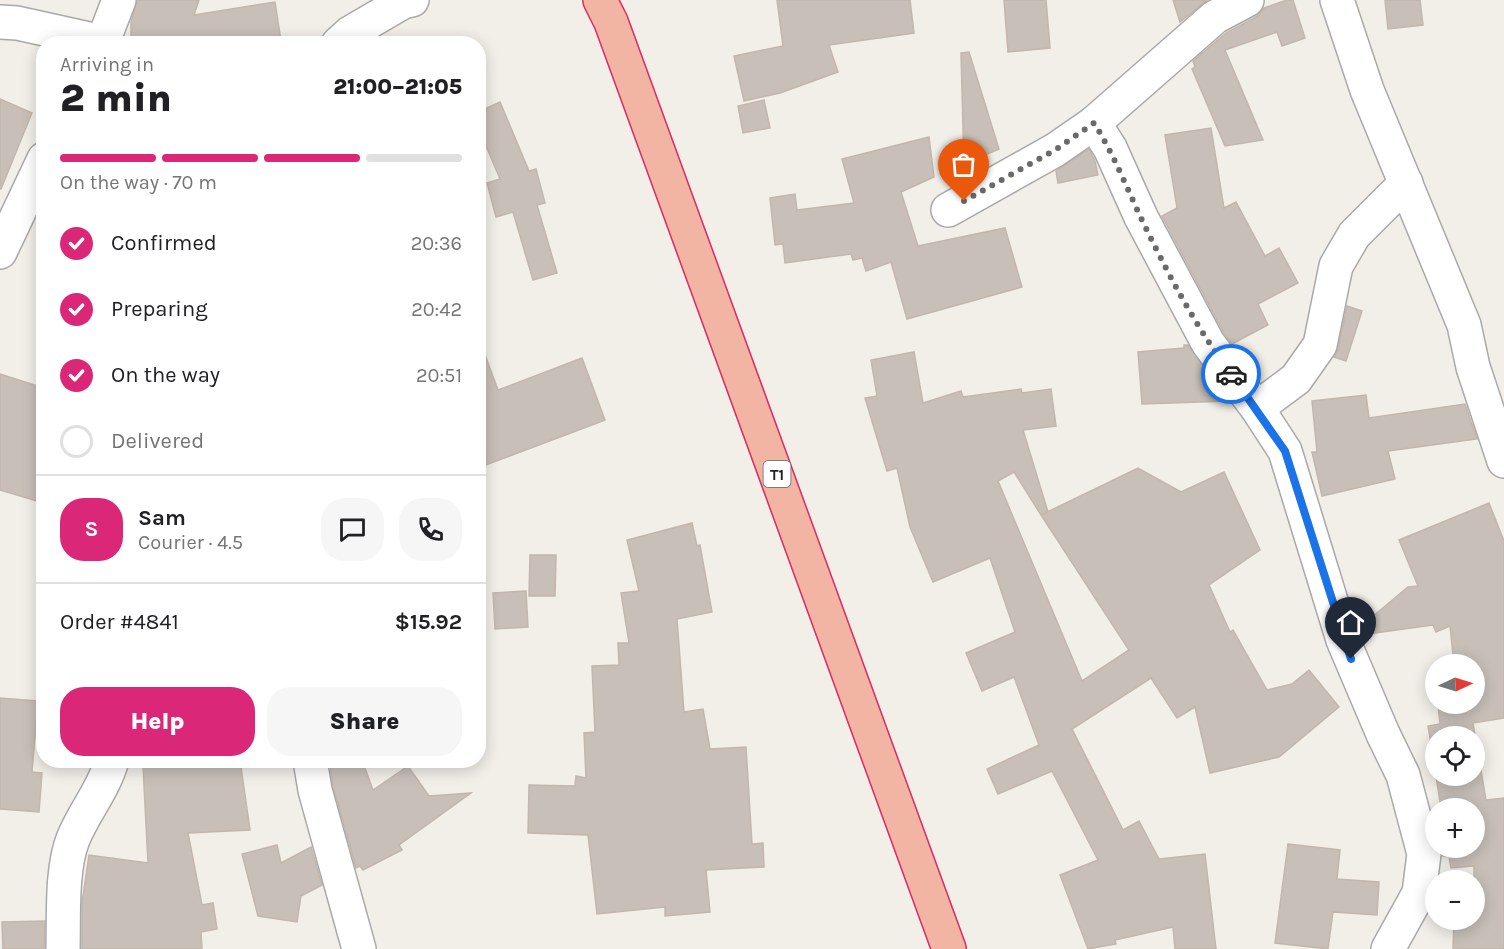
<!DOCTYPE html>
<meta charset="utf-8">
<style>
:root{--surface:#fff;--page:#f6f6f6;--text:#202124;--muted:#757577;--line:#e0e0e0;--accent:#db2777}
body{margin:0;font-family:Karla,sans-serif;background:var(--page);color:var(--text);height:100vh;display:flex;flex-direction:column;font-size:22px;white-space:nowrap}
*{box-sizing:border-box;margin:0}
p{font-size:20px;color:var(--muted)}
.icon{flex:none;width:33px;height:33px;fill:none;stroke:currentColor;stroke-width:2;stroke-linecap:round;stroke-linejoin:round}
.map{position:relative;flex:1;overflow:hidden}
.details{position:absolute;left:36px;top:36px;width:450px;height:732px;display:flex;flex-direction:column;background:var(--surface);border-radius:24px;box-shadow:0 3px 15px #0003}
.details>*{flex:none}
.needle{width:39px;rotate:86deg}
.fabs{position:absolute;left:1425px;top:654px;display:grid;gap:12px}
.fabs a{display:grid;place-items:center;width:60px;height:60px;border-radius:50%;background:var(--surface);box-shadow:0 3px 15px #0003;font-size:30px}
.pin{position:absolute;display:grid;place-items:center;width:51px;height:51px;color:#fff;margin:-62px -26px;border-radius:50% 50% 50% 0;rotate:-45deg;box-shadow:0 0 6px #0007}
.pin .icon{rotate:45deg}
.courier{position:absolute;display:grid;place-items:center;width:60px;height:60px;margin:-30px;border:4px solid #1a73e8;border-radius:50%;background:#fff;color:#222;box-shadow:0 2px 8px #0007}
.summary em{font-style:normal;font-weight:800}
.summary div{display:flex;flex-direction:column-reverse}
.summary{display:flex;align-items:center;justify-content:space-between;height:102px;padding:0 24px}
h1{font-size:39px;font-weight:800;line-height:45px}
.bar{display:grid;grid-template-columns:repeat(4,1fr);gap:9px 6px;align-content:center;height:72px;padding:0 24px}
.bar i{height:8px;border-radius:4px;background:var(--line)}
.bar .selected{background:var(--accent)}
.bar p{grid-column:span 4}
.line{display:flex;align-items:center;gap:15px;padding:0 24px;border-top:2px solid var(--line)}
.line div{flex:1}
.round{display:grid;place-items:center;flex:none;width:63px;height:63px;border-radius:24px;background:var(--page)}
ol{padding:0 24px;list-style:none}
li{display:flex;align-items:center;gap:18px;height:66px}
li p{margin-inline-start:auto}
li .icon{padding:6px;border-radius:50%;background:var(--accent);color:#fff;stroke-width:4}
li:last-child{color:var(--muted)}
li i{width:33px;height:33px;border:3px solid var(--line);border-radius:50%}
.cta{display:flex;gap:12px;margin-top:auto;padding:12px 24px}
.cta a{flex:1;height:69px;border-radius:24px;background:var(--accent);color:#fff;font-size:24px;font-weight:800;line-height:69px;text-align:center}
.cta a+a{background:var(--page);color:var(--text)}
.map>svg:first-child{display:block}
.building{fill:#c7bfb8;stroke:#c4b6ab;stroke-width:1.5}
.lines{fill:none;stroke-linecap:round;stroke-linejoin:round}
.minor-casing{stroke:#a9a9a9;stroke-width:36}
.trunk-casing{stroke:#dc2a67;stroke-width:36}
.minor{stroke:#fff;stroke-width:33}
.trunk{stroke:#f2b4a3;stroke-width:33}
.done{stroke:#6b6a68;stroke-width:6;stroke-dasharray:0 10.8}
.route{stroke:#1a73e8;stroke-width:8}
.labels{text-anchor:middle;dominant-baseline:central;stroke-width:4.5;stroke-linejoin:round;paint-order:stroke}
.shield{fill:#fff;stroke:#646464;stroke-width:1.5}
.shield-label{font-size:16px;font-weight:bold;fill:#222}
</style>
<div class="map">
<svg width="1504" height="949" viewBox="0 0 1504 949">
<rect width="100%" height="100%" fill="#f2efe9"/>
<g class="building">
<path d="M 137,0 L 199,0 L 194,15 L 275,2 L 281,41 L 263,44 L 131,44 L 131,22 Z"/>
<path d="M 777,0 L 910,0 L 914,33 L 829,45 L 838,72 L 780,93 L 744,101 L 734,56 L 783,46 Z"/>
<path d="M 1004,0 L 1046,0 L 1050,48 L 1008,52 Z"/>
<path d="M 1173,0 L 1207,0 L 1180,22 Z"/>
<path d="M 1287,0 L 1293,0 L 1305,38 L 1282,46 L 1277,32 L 1225,50 L 1263,140 L 1225,146 L 1192,69 L 1195,67 L 1193,61 L 1226,33 L 1256,17 L 1264,8 Z"/>
<path d="M 1385,0 L 1420,0 L 1423,25 L 1388,29 Z"/>
<path d="M 969,52 L 999,149 L 964,164 L 961,53 Z"/>
<path d="M 0,99 L 32,113 L 1,189 L 0,189 Z"/>
<path d="M 764,100 L 770,128 L 743,133 L 738,106 Z"/>
<path d="M 500,102 L 529,171 L 536,169 L 545,203 L 537,205 L 557,273 L 533,280 L 513,212 L 496,217 L 487,183 L 500,179 L 478,127 L 478,112 Z"/>
<path d="M 1211,128 L 1224,208 L 1236,202 L 1265,256 L 1279,248 L 1298,283 L 1258,304 L 1268,325 L 1232,344 L 1224,333 L 1162,216 L 1177,208 L 1165,135 Z"/>
<path d="M 929,137 L 934,177 L 901,192 L 918,246 L 1005,228 L 1022,287 L 907,319 L 891,262 L 866,271 L 862,258 L 853,260 L 851,254 L 785,263 L 783,244 L 775,245 L 770,198 L 795,194 L 797,210 L 854,203 L 842,159 Z"/>
<path d="M 1089,149 L 1095,161 L 1098,175 L 1058,183 L 1056,171 Z"/>
<path d="M 1347,306 L 1362,311 L 1346,361 L 1334,357 L 1338,349 Z"/>
<path d="M 481,344 L 498,390 L 582,358 L 605,420 L 478,468 L 478,345 Z"/>
<path d="M 1184,345 L 1188,345 L 1228,401 L 1142,404 L 1138,352 L 1184,348 Z"/>
<path d="M 914,352 L 923,403 L 961,391 L 963,397 L 1021,389 L 1022,393 L 1051,389 L 1056,426 L 1023,430 L 1048,512 L 1041,515 L 1014,472 L 998,481 L 1082,681 L 1129,650 L 1041,515 L 1138,468 L 1181,492 L 1224,472 L 1260,550 L 1209,585 L 1230,632 L 1233,630 L 1267,690 L 1292,684 L 1309,670 L 1339,707 L 1279,757 L 1210,773 L 1195,707 L 1177,718 L 1151,678 L 1072,729 L 1123,830 L 1139,821 L 1159,859 L 1205,854 L 1216,949 L 1175,949 L 1173,927 L 1115,940 L 1116,944 L 1088,949 L 1060,875 L 1098,860 L 1052,771 L 998,794 L 987,769 L 1039,745 L 1014,677 L 982,691 L 966,653 L 1015,632 L 990,558 L 933,582 L 910,527 L 897,468 L 887,471 L 865,398 L 877,396 L 871,360 Z"/>
<path d="M 0,374 L 44,388 L 44,479 L 37,501 L 0,490 Z"/>
<path d="M 1366,395 L 1369,418 L 1465,404 L 1477,439 L 1388,451 L 1395,479 L 1322,496 L 1312,452 L 1317,452 L 1312,401 Z"/>
<path d="M 1489,503 L 1504,541 L 1504,718 L 1473,723 L 1486,800 L 1504,798 L 1504,949 L 1453,949 L 1454,920 L 1474,920 L 1474,866 L 1451,868 L 1449,857 L 1443,856 L 1442,848 L 1474,848 L 1474,808 L 1441,808 L 1436,776 L 1474,776 L 1474,736 L 1436,736 L 1436,774 L 1428,726 L 1440,724 L 1438,704 L 1474,704 L 1474,664 L 1454,664 L 1450,626 L 1436,632 L 1433,625 L 1361,635 L 1359,628 L 1408,587 L 1418,586 L 1399,540 Z"/>
<path d="M 692,523 L 697,546 L 700,545 L 712,612 L 677,619 L 684,712 L 703,709 L 710,749 L 746,747 L 752,844 L 763,843 L 764,867 L 706,870 L 710,912 L 665,916 L 665,907 L 597,914 L 588,835 L 528,833 L 529,785 L 575,786 L 576,776 L 586,778 L 584,733 L 595,732 L 592,666 L 619,665 L 618,643 L 629,643 L 621,593 L 639,591 L 627,540 Z"/>
<path d="M 530,555 L 556,555 L 555,596 L 529,596 Z"/>
<path d="M 526,591 L 528,627 L 495,629 L 493,593 Z"/>
<path d="M 0,698 L 38,701 L 32,772 L 42,773 L 39,812 L 0,809 Z"/>
<path d="M 178,760 L 240,760 L 250,830 L 188,833 L 202,905 L 213,903 L 217,929 L 201,932 L 202,949 L 82,949 L 82,903 L 89,855 L 148,863 L 143,766 L 178,765 Z"/>
<path d="M 329,760 L 362,760 L 373,790 L 408,766 L 429,796 L 471,793 L 399,845 L 402,850 L 363,870 L 360,866 L 356,868 L 333,786 Z"/>
<path d="M 1288,844 L 1340,850 L 1337,879 L 1379,882 L 1377,915 L 1333,912 L 1328,949 L 1275,943 Z"/>
<path d="M 277,845 L 281,863 L 311,847 L 322,885 L 301,896 L 297,922 L 258,916 L 242,854 Z"/>
<path d="M 45,921 L 44,949 L 3,949 L 2,922 Z"/>
</g>
<g class="lines">
<defs>
<g id="minor">
<path d="M 1337,0 L 1367,90 L 1464,325 L 1473,367 L 1504,461"/>
<path d="M 0,22 L 17,23 L 103,42"/>
<path d="M 102,44 L 119,0"/>
<path d="M 338,44 L 350,33 L 403,2 L 412,0"/>
<path d="M 1094,123 L 1110,148 L 1141,217 L 1208,343 L 1257,408 L 1285,451 L 1343,640 L 1383,734 L 1403,775 L 1424,854 L 1419,893 L 1388,949"/>
<path d="M 948,210 L 1055,150 L 1094,123 L 1215,17 L 1247,0"/>
<path d="M 0,252 L 44,159"/>
<path d="M 1257,408 L 1296,379 L 1320,345 L 1336,266 L 1354,235 L 1406,183"/>
<path d="M 310,760 L 315,790 L 359,949"/>
<path d="M 63,949 C 64,916 61,870 73,839 C 84,812 104,789 112,760"/>
</g>
<path id="trunk" d="M 600,0 L 611,22 L 949,949"/>
</defs>
<use href="#minor" class="minor-casing"/>
<use href="#trunk" class="trunk-casing"/>
<use href="#minor" class="minor"/>
<use href="#trunk" class="trunk"/>
</g>
<g class="lines">
<path class="done" d="M 964,201 L 1055,150 L 1094,123 C 1113,153 1126,186 1141,218 C 1167,272 1195,326 1231,374"/>
<path class="route" d="M 1231,374 L 1285,451 L 1351,659"/>
</g>
<g class="labels">
<rect class="shield" x="763.5" y="461" width="27" height="26" rx="4.5"/>
<g class="shield-label">
<text x="777" y="474">T1</text>
</g>
</g>
</svg>
<div class="fabs">
<a><svg class="needle" viewBox="-14 -14 28 28"><path d="M0-13l5 13h-10z" fill="#e53935"/><path d="M0 13l5-13h-10z" fill="#757577"/></svg></a>
<a><svg class="icon" aria-label="locate" viewBox="0 0 24 24"><circle cx="12" cy="12" r="6"/><path d="M12 2v4M12 18v4M2 12h4M18 12h4"/></svg></a>
<a>+</a>
<a>−</a>
</div>
<div class="pin" style="left:964px;top:201px;background:#ea580c"><svg class="icon" aria-label="bag" viewBox="0 0 24 24"><path d="M5 8h14l-1 12H6zM9 8a3 3 0 0 1 6 0"/></svg></div>
<div class="pin" style="left:1351px;top:659px;background:#1f2937"><svg class="icon" aria-label="home" viewBox="0 0 24 24"><path d="M3 11l9-7 9 7M6 9v11h12V9"/></svg></div>
<div class="courier" style="left:1231px;top:374px"><svg class="icon" aria-label="car" viewBox="0 0 24 24"><path d="M5 17H2v-5l4-1 3-4h7l3 4 3 1v5h-3M9 17h6M6 11h13"/><circle cx="7" cy="17" r="2"/><circle cx="17" cy="17" r="2"/></svg></div>
<section class="details">
<div class="summary"><div><h1>2 min</h1><p>Arriving in</p></div><em>21:00–21:05</em></div>
<div class="bar"><i class="selected"></i><i class="selected"></i><i class="selected"></i><i></i><p>On the way · 70 m</p></div>
<ol>
<li><svg class="icon" aria-label="check" viewBox="0 0 24 24"><path d="M5 12l5 5 9-10"/></svg>Confirmed<p>20:36</p></li>
<li><svg class="icon" aria-label="check" viewBox="0 0 24 24"><path d="M5 12l5 5 9-10"/></svg>Preparing<p>20:42</p></li>
<li><svg class="icon" aria-label="check" viewBox="0 0 24 24"><path d="M5 12l5 5 9-10"/></svg>On the way<p>20:51</p></li>
<li><i></i>Delivered</li>
</ol>
<div class="line" style="height:108px"><b class="round" style="background:var(--accent);color:#fff">S</b><div><b>Sam</b><p>Courier · 4.5</p></div><a class="round"><svg class="icon" aria-label="chat" viewBox="0 0 24 24"><path d="M4 5h16v11H9l-5 4z"/></svg></a><a class="round"><svg class="icon" aria-label="phone" viewBox="0 0 24 24"><path d="M5 4h4l2 5-3 2q2 4 5 5l2-3 5 2v4C11 20 4 13 5 4z"/></svg></a></div>
<div class="line" style="height:78px"><div>Order #4841</div><b>$15.92</b></div>
<div class="cta"><a>Help</a><a>Share</a></div>
</section>
</div>
